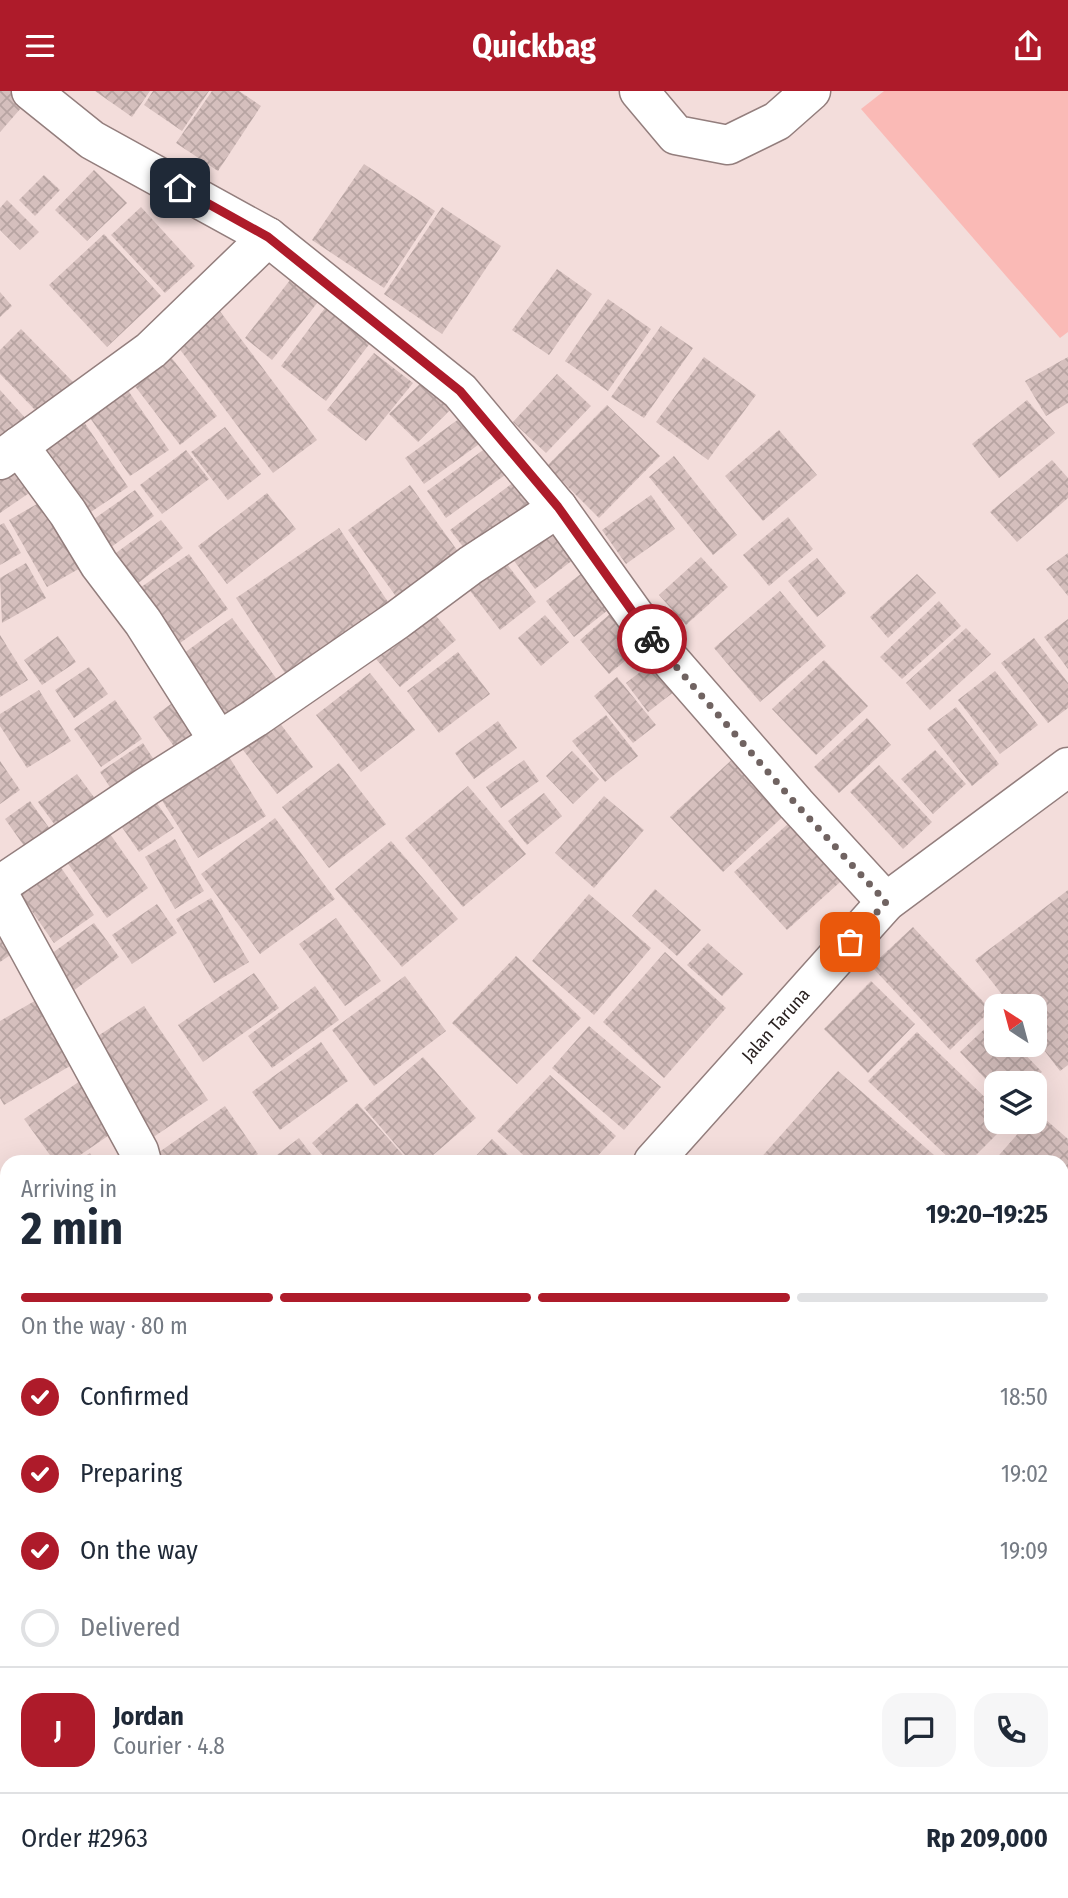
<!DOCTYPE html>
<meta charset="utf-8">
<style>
:root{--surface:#fff;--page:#f6f6f7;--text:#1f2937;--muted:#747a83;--line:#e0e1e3;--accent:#ae1b2a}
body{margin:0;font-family:"Fira Sans Condensed",sans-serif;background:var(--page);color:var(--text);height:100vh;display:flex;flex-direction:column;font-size:26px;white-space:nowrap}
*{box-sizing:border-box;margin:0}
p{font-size:23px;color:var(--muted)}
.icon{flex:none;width:38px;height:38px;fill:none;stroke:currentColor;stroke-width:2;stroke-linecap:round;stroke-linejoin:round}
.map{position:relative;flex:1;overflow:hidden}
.details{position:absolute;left:0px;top:1064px;width:1069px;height:744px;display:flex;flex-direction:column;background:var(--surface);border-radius:21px 21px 0 0;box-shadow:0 7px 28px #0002}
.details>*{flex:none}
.needle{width:46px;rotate:324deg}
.controls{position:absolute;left:984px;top:903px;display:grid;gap:14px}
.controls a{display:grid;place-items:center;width:63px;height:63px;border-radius:14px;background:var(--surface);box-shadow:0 7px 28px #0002;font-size:35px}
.pin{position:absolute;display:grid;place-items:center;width:60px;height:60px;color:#fff;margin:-30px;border-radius:14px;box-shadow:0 4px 10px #0006}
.courier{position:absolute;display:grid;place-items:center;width:70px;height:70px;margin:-35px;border:5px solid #ae1b2a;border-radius:50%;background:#fff;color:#222;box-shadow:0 2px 9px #0007}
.headline em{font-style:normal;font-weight:700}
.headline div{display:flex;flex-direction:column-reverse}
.headline{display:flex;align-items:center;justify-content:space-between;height:119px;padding:0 21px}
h1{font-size:46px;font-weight:700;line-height:52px}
.bar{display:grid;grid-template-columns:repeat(4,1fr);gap:10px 7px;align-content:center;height:84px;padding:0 21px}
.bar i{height:9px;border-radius:5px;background:var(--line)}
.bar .current{background:var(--accent)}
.bar p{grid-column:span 4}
.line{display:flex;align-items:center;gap:18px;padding:0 21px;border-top:2px solid var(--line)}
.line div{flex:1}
.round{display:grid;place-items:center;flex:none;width:74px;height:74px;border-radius:21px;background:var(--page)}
ol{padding:0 21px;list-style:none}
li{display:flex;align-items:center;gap:21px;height:77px}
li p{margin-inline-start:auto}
li .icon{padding:7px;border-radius:50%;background:var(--accent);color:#fff;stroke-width:4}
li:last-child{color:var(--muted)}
li i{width:38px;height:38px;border:4px solid var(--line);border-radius:50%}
header{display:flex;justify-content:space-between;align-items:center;height:91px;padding:0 21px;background:var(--accent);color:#fff;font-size:32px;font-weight:700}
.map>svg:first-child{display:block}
.garden{fill:#fabab6}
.building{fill:url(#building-cross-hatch)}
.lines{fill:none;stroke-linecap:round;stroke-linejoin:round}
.minor-casing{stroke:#937e7d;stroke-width:41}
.minor{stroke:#fff;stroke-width:38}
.done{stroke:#706361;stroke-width:7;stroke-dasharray:0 12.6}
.route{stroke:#ae1b2a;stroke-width:9}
.labels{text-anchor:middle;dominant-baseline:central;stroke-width:5;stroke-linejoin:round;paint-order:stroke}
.street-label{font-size:18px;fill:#292120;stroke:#fff}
</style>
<header><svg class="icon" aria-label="menu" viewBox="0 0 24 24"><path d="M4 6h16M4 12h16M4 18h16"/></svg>Quickbag<svg class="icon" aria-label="share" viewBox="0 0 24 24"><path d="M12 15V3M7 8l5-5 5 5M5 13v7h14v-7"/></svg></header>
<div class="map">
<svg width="1068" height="1807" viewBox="0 0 1068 1807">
<defs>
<pattern id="building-cross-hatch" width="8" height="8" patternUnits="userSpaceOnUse" patternTransform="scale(1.75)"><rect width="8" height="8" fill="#d5bfbd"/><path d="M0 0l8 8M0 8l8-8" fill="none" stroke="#b7a4a2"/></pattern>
</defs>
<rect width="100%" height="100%" fill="#f3dddb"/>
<path class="garden" d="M 884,0 L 1068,0 L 1068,241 L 1060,247 L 861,18 Z"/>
<g class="building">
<path d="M 0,0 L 20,0 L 29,8 L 0,41 Z"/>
<path d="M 95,0 L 150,0 L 132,26 Z"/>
<path d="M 153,0 L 209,0 L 182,40 L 144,14 Z"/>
<path d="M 212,0 L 239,0 L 261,15 L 218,80 L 176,52 Z"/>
<path d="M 364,73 L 435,120 L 384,197 L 312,149 Z"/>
<path d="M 94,79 L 127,112 L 87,150 L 55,119 Z"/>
<path d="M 44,84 L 60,99 L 35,125 L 19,109 Z"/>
<path d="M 7,109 L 39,141 L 20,159 L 0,139 L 0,117 Z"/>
<path d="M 141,116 L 195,175 L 165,202 L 111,144 Z"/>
<path d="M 442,116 L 501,155 L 442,243 L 384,203 Z"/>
<path d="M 104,143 L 161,205 L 107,256 L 49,194 Z"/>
<path d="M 557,178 L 592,203 L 549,264 L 512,239 Z"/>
<path d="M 297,180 L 325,202 L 272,269 L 245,247 Z"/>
<path d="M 0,201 L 12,215 L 0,226 Z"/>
<path d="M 608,208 L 651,238 L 608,300 L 565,270 Z"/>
<path d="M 331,209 L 377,243 L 326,310 L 281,275 Z"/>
<path d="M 219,219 L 317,349 L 273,382 L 175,252 Z"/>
<path d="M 661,235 L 693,257 L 644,327 L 611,306 Z"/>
<path d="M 21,238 L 74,292 L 41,325 L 0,283 L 0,259 Z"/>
<path d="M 167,261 L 217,325 L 180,354 L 131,290 Z"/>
<path d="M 374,262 L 413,292 L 366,350 L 327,319 Z"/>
<path d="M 704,266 L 756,304 L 708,369 L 656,331 Z"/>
<path d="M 1068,266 L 1068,312 L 1046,325 L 1025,290 Z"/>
<path d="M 557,283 L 591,315 L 546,362 L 513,331 Z"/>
<path d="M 428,285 L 456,313 L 418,351 L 389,323 Z"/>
<path d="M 125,295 L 169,359 L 130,385 L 86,321 Z"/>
<path d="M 0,299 L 28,330 L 0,355 Z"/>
<path d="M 1027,309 L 1055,342 L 999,387 L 972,353 Z"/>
<path d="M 607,314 L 660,365 L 599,427 L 547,375 Z"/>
<path d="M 470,320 L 489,346 L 424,393 L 405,367 Z"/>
<path d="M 82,328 L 128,396 L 82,427 L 36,359 Z"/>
<path d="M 225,336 L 261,383 L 228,409 L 191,361 Z"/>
<path d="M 779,339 L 817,384 L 763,430 L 725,385 Z"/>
<path d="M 486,357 L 505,384 L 446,427 L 427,400 Z"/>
<path d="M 186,359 L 209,388 L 162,423 L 140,394 Z"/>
<path d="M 674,365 L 737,444 L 713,464 L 649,386 Z"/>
<path d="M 21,369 L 38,396 L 0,422 L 0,382 Z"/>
<path d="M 1052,369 L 1068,387 L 1068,407 L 1017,451 L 990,421 Z"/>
<path d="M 522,385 L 539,409 L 468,462 L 450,439 Z"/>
<path d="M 410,394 L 462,466 L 400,511 L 348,439 Z"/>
<path d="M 135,399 L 154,425 L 103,462 L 84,435 Z"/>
<path d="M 267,402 L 296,438 L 227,493 L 198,455 Z"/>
<path d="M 651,404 L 675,438 L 626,473 L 602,439 Z"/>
<path d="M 51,405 L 89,472 L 47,496 L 9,429 Z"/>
<path d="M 788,426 L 813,458 L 769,495 L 743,464 Z"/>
<path d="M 557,427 L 582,462 L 535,498 L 509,463 Z"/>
<path d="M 161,429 L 183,457 L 128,500 L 105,470 Z"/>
<path d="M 4,432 L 21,462 L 0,474 L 0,434 Z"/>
<path d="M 339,437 L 394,520 L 290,590 L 236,507 Z"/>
<path d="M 497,460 L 536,511 L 500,539 L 461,488 Z"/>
<path d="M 1068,462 L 1068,505 L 1046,478 Z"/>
<path d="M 189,463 L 228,518 L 173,557 L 134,501 Z"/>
<path d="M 701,466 L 728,496 L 686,534 L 659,504 Z"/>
<path d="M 817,467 L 846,502 L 817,526 L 788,490 Z"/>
<path d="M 26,472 L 46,507 L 2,532 L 0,487 Z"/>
<path d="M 591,475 L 618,511 L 574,546 L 546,510 Z"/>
<path d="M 917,483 L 936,502 L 888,547 L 870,526 Z"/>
<path d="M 780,500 L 826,555 L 760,611 L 714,557 Z"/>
<path d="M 939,510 L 961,535 L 902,588 L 880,566 Z"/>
<path d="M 427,514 L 456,549 L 400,596 L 370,561 Z"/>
<path d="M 618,516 L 647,552 L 609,583 L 580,549 Z"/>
<path d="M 545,524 L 569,551 L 541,575 L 518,547 Z"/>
<path d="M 232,527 L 281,594 L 224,635 L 176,568 Z"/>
<path d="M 1068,528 L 1068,578 L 1044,546 Z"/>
<path d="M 966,537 L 991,563 L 930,619 L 906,592 Z"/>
<path d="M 0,544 L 28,589 L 0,606 Z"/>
<path d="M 58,545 L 76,571 L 42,594 L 24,569 Z"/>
<path d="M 1034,547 L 1068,592 L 1068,617 L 1048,632 L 1001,572 Z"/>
<path d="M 458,561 L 490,603 L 439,642 L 407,600 Z"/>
<path d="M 662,564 L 684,593 L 648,621 L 626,592 Z"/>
<path d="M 824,569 L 868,615 L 816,664 L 772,618 Z"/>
<path d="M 89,576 L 108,603 L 74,627 L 55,599 Z"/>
<path d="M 995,580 L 1038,634 L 1000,663 L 958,609 Z"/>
<path d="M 370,582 L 415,639 L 361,681 L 316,624 Z"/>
<path d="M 617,586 L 656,634 L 633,652 L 594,605 Z"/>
<path d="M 39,599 L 71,650 L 27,677 L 0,635 L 0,623 Z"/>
<path d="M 182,605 L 209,643 L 180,664 L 153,626 Z"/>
<path d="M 115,609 L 142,648 L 101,676 L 74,638 Z"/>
<path d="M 956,616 L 999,673 L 972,695 L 927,638 Z"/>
<path d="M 273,623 L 313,676 L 277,703 L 236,650 Z"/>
<path d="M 606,624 L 638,665 L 605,691 L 572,650 Z"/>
<path d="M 867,627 L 891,654 L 839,702 L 814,676 Z"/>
<path d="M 498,630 L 517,657 L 474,688 L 455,662 Z"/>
<path d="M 143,652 L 160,678 L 117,707 L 100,681 Z"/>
<path d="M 935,659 L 966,693 L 933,723 L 901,688 Z"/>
<path d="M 572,660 L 599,688 L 573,713 L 546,685 Z"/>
<path d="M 226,661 L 266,725 L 198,767 L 158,703 Z"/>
<path d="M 737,664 L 789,720 L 723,781 L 670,726 Z"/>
<path d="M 524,669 L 539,690 L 501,717 L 486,696 Z"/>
<path d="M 0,670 L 20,699 L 0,713 Z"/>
<path d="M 339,672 L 386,733 L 329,777 L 282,716 Z"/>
<path d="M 879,674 L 932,731 L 903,758 L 850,701 Z"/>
<path d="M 77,683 L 99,713 L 60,741 L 38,711 Z"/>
<path d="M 468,695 L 526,763 L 463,816 L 405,747 Z"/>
<path d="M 544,702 L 562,725 L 527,754 L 508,730 Z"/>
<path d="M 152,705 L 174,737 L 139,761 L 117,729 Z"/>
<path d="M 604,705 L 644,739 L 594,797 L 555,762 Z"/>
<path d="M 30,710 L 57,748 L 32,766 L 5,728 Z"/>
<path d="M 797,725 L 849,783 L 787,839 L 734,781 Z"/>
<path d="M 275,727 L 335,808 L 260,863 L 201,783 Z"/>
<path d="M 103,733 L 148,797 L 107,827 L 61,763 Z"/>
<path d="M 175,748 L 204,800 L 175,818 L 145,766 Z"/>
<path d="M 391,750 L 458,828 L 402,876 L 335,798 Z"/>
<path d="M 55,768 L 94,824 L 54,852 L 15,796 Z"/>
<path d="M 655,798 L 701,839 L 677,865 L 632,825 Z"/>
<path d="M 1068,799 L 1068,974 L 1060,980 L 1034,946 L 1034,915 L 1011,915 L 975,869 Z"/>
<path d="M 589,803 L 651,857 L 594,924 L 532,870 Z"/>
<path d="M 211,807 L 249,871 L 214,892 L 176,828 Z"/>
<path d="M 157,813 L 177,842 L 132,873 L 112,844 Z"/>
<path d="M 336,827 L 381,890 L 345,915 L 299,853 Z"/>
<path d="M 0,831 L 19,858 L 0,871 Z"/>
<path d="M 94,832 L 119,866 L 69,903 L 44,868 Z"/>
<path d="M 913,836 L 991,919 L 950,959 L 871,875 Z"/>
<path d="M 708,852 L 743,883 L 722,905 L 687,874 Z"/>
<path d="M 665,861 L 726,917 L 664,987 L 603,931 Z"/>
<path d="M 516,865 L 581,927 L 517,993 L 452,932 Z"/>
<path d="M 254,882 L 279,917 L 203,971 L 178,934 Z"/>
<path d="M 405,885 L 446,940 L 374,995 L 332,939 Z"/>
<path d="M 871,890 L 915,933 L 868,982 L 824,938 Z"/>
<path d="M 315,895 L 339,929 L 272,977 L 248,945 Z"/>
<path d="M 38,908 L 75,972 L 4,1014 L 0,1007 L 0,930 Z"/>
<path d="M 144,915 L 208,1009 L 152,1047 L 87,952 Z"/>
<path d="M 993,930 L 996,933 L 996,954 L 1016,954 L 1042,981 L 1029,992 L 996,992 L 996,999 L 960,961 Z"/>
<path d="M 589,935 L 661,996 L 624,1039 L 552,977 Z"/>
<path d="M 917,941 L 996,1017 L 996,1031 L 1009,1031 L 969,1071 L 953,1071 L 868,990 Z"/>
<path d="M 321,951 L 348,990 L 280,1039 L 252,1001 Z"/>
<path d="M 423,966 L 476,1027 L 425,1071 L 411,1071 L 364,1017 Z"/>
<path d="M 838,980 L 942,1071 L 757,1071 Z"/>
<path d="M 550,984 L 616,1045 L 592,1071 L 531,1071 L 497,1040 Z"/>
<path d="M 83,988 L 118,1038 L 70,1071 L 55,1071 L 24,1028 Z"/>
<path d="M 357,1012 L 409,1071 L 329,1071 L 312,1052 Z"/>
<path d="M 225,1015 L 258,1063 L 247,1071 L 160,1071 L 155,1064 Z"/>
<path d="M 1037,1021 L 1068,1048 L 1068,1142 L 1062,1148 L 1062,1071 L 993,1071 L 1028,1031 L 1034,1031 L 1034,1024 Z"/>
<path d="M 299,1047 L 317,1071 L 268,1071 Z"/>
<path d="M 492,1048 L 515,1071 L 470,1071 Z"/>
<path d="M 90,1062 L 96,1071 L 76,1071 Z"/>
<path d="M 7,1117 L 7,1137 L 0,1127 L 0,1122 Z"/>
<path d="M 7,1151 L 7,1220 L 0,1212 L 0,1157 Z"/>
<path d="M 7,1261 L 7,1306 L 0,1297 L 0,1267 Z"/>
<path d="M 0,1307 L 7,1316 L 7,1323 L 0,1328 Z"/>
<path d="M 1065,1358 L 1068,1361 L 1068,1475 L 1062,1469 L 1062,1361 Z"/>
<path d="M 0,1404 L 7,1413 L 7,1422 L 0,1427 Z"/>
<path d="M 7,1437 L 7,1491 L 0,1483 L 0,1443 Z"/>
<path d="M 1062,1485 L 1068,1490 L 1068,1545 L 1062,1551 Z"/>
<path d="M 7,1567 L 7,1661 L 0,1654 L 0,1574 Z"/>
<path d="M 1068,1574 L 1068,1697 L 1062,1693 L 1062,1582 Z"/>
<path d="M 1062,1709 L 1068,1713 L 1068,1741 L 1062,1749 Z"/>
<path d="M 0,1716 L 7,1722 L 7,1746 L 0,1754 Z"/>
<path d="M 187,1801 L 245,1801 L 252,1807 L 182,1807 Z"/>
<path d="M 262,1801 L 326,1801 L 320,1807 L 269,1807 Z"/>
<path d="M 345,1801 L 460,1801 L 468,1807 L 341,1807 Z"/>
<path d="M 473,1801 L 510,1801 L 505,1807 L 481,1807 Z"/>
<path d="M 672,1801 L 801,1801 L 794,1807 L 678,1807 Z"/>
<path d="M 887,1801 L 1013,1801 L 1020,1807 L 882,1807 Z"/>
</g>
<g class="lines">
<defs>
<g id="minor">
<path d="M 31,0 L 92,49 L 268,146 L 460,300 L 558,417 L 651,547 L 796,713 L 886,811"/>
<path d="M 639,0 L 676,44 L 728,54 L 777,30 L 811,0"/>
<path d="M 19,355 L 68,422 L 99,473 L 143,531 L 218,649"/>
<path d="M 0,369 L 151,259 L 268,146"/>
<path d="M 0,794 L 146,696 L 255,627 L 397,529 L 471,474 L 558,417"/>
<path d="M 0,805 L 139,1060 L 142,1071"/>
<path id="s1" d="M 653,1071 L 886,811 L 1068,676"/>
<path d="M 0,1250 L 7,1245"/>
<path d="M 1062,1270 L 1068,1264"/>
<path d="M 10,1807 L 15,1801"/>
<path d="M 611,1807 L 616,1801"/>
</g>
</defs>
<use href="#minor" class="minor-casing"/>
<use href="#minor" class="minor"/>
</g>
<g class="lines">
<path class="done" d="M 652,548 L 796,713 L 886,811 L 850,851"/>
<path class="route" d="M 180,97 L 268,146 L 460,300 L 558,416 L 652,548"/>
</g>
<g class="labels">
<g class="street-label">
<text stroke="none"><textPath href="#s1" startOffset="184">Jalan Taruna</textPath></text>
</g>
</g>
</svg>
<div class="controls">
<a><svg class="needle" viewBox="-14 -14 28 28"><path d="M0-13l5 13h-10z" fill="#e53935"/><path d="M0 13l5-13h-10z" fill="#747a83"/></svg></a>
<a><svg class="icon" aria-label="layers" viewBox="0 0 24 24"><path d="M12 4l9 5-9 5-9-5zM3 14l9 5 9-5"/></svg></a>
</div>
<div class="pin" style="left:850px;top:851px;background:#ea580c"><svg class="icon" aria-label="bag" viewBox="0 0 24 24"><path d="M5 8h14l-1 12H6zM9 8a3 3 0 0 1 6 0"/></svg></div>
<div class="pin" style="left:180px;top:97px;background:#1f2937"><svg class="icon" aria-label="home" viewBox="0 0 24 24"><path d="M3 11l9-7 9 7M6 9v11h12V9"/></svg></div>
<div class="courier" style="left:652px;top:548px"><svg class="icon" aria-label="bike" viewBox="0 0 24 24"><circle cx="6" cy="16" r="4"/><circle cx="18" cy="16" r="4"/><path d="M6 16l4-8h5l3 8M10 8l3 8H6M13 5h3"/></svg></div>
<section class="details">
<div class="headline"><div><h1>2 min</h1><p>Arriving in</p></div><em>19:20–19:25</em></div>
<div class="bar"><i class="current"></i><i class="current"></i><i class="current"></i><i></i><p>On the way · 80 m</p></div>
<ol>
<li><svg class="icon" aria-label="check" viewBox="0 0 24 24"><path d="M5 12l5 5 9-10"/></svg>Confirmed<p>18:50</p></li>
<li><svg class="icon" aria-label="check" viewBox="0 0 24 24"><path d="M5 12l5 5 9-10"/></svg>Preparing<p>19:02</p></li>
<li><svg class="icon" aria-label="check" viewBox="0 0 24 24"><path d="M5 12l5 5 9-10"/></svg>On the way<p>19:09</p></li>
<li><i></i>Delivered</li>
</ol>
<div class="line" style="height:126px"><b class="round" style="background:var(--accent);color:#fff">J</b><div><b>Jordan</b><p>Courier · 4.8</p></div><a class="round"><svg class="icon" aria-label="chat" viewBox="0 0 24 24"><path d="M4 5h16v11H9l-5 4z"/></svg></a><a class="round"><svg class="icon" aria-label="phone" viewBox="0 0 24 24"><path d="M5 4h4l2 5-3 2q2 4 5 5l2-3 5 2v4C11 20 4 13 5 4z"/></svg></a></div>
<div class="line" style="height:91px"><div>Order #2963</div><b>Rp 209,000</b></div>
</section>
</div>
